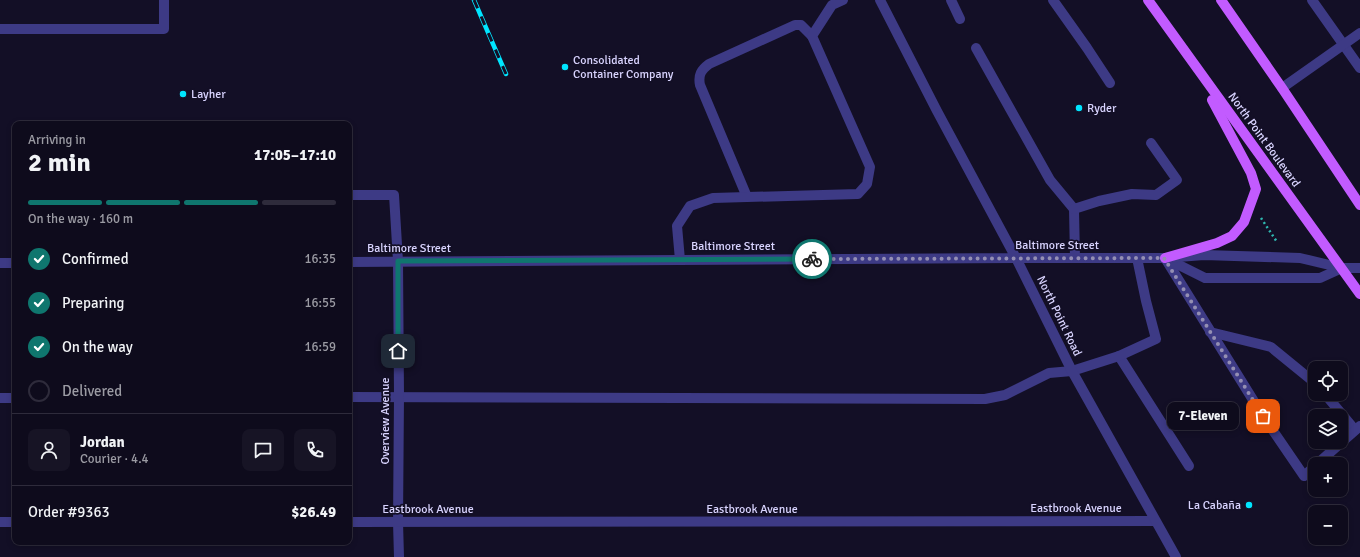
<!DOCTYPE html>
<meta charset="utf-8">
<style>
:root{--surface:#0e0b1c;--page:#171425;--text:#f1f3f6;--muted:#9b9ba3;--line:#2e2b3b;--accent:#0f766e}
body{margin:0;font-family:Signika,sans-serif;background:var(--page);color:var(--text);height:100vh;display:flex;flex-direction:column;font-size:15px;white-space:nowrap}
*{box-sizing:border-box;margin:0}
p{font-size:13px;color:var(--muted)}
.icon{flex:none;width:22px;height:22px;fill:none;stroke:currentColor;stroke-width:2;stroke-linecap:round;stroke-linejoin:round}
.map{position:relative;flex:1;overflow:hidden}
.panel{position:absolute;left:12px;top:121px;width:340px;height:424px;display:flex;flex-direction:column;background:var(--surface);border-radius:8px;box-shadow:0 2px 6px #0003,0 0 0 1px var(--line)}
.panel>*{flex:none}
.fabs{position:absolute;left:1308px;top:361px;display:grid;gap:8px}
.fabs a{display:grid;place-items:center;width:40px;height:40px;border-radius:8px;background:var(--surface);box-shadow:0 2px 6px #0003,0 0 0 1px var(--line);font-size:20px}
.pin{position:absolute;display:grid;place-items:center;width:34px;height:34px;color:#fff;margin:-17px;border-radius:8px;box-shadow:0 2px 6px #0006}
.courier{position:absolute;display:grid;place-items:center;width:40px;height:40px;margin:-20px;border:3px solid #0f766e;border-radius:50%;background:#fff;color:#222;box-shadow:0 1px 5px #0007}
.bubble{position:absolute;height:28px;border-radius:8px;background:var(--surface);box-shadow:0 2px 6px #0003,0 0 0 1px var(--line);font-size:13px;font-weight:700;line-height:28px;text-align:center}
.summary em{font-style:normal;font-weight:700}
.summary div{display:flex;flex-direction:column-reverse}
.summary{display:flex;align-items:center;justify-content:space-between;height:68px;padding:0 16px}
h1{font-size:26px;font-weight:700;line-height:30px}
.bar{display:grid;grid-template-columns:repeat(4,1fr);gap:6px 4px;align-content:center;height:48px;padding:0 16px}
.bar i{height:5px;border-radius:3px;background:var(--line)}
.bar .active{background:var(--accent)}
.bar p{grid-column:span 4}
.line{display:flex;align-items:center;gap:10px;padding:0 16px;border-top:1px solid var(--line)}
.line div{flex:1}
.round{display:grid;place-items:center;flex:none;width:42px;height:42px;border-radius:8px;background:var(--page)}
ol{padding:0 16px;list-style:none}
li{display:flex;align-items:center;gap:12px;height:44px}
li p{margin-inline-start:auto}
li .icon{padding:4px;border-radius:50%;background:var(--accent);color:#fff;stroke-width:4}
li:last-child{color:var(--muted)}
li i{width:22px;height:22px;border:2px solid var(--line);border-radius:50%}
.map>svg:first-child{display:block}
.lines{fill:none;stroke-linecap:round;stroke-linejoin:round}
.path{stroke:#2fb8b0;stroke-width:2.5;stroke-dasharray:2 3;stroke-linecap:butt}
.service{stroke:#3d3a85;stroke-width:10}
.minor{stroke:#3d3a85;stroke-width:10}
.tertiary{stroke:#3d3a85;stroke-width:10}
.primary{stroke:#c25bff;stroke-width:10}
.rail-casing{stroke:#00e5ff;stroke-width:4.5}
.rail{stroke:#130f26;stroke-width:3;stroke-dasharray:9;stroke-linecap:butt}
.done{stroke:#948fb3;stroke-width:4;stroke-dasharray:0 7.2}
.route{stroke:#0f766e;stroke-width:5}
.poi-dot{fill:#00e5ff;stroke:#130f26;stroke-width:1.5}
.labels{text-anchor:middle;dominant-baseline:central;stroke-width:3.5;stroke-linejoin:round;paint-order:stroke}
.poi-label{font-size:12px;fill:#d9d4ff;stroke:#130f26;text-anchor:start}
.street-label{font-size:12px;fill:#d9d4ff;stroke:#130f26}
</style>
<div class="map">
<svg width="1360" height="557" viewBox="0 0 1360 557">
<rect width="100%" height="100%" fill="#130f26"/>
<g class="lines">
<path class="path" d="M 1261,218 L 1277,242"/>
<g class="service">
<path d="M 951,0 L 960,19"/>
<path d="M 1053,0 L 1087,48 L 1110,83"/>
<path d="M 1312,0 L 1360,68"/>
<path d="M 0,29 L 164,29 L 164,0"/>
<path d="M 976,48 L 1050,180 L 1074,209 L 1075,258"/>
<path d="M 1282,88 L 1360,33"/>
<path d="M 349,195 L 394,195 L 398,261"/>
<path d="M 747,197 L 700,85 C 698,75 701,70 709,64 L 795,25 L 801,25 L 812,36"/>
<path d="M 1074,209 L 1099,201 L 1132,194 L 1156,195 L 1177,180 L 1151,143"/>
<path d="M 1165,258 L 1263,416 L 1304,476 L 1315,466"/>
<path d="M 680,260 L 677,226 L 690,206 L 713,198 L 858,194 L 867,184 L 870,167 L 812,36 L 832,5 L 843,0"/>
<path d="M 1210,332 L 1271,347 L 1315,383"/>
<path d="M 1119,356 L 1189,466"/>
<path d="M 1325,394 L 1355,430"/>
<path d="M 349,397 L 985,399 L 1005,395 L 1049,373 L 1072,371 L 1119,356 L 1156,339 L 1146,301 L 1137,258"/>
<path d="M 0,398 L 15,398"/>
<path d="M 1317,464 L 1360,426"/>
</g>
<g class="minor">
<path d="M 398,261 L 399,396 L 398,522 L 399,557"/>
<path d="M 349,262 L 1016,258 L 937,111 L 880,0"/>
<path d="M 0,263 L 15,263"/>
<path d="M 0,522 L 15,522"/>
<path d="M 349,522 L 1155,521"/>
</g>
<g class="tertiary">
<path d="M 1165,258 L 1205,278 L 1320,278 L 1342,268"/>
<path d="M 1176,557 L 1072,371 L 1016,258 L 1165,258 L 1204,255 L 1300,258 L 1342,268 L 1360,268"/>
</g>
<g class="primary">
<path d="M 1148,0 L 1360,294"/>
<path d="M 1221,0 L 1282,88 L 1360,205"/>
<path d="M 1165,258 L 1217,243 L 1232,236 L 1244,222 L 1256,189 L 1251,173 L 1212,100"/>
</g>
<defs>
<path id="rail" d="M 474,0 L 506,74"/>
</defs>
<use href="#rail" class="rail-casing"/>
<use href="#rail" class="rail"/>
</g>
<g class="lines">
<path class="done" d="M 812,259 L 1164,258 L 1263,416"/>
<path class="route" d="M 398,351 L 398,261 L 812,259"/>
</g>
<g class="poi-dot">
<circle cx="565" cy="67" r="4"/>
<circle cx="183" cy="94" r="4"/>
<circle cx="1079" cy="108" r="4"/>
<circle cx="1249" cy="505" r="4"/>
</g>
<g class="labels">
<g class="poi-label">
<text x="573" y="60">Consolidated<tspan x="573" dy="14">Container Company</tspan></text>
<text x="191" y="94">Layher</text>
<text x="1087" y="108">Ryder</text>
<text x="1241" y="505" text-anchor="end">La Cabaña</text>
</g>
<g class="street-label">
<text transform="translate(1264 140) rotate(54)">North Point Boulevard</text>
<text x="1057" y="245">Baltimore Street</text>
<text x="733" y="246">Baltimore Street</text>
<text x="409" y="248">Baltimore Street</text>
<text transform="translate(1059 316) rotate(64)">North Point Road</text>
<text transform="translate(385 421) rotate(-90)">Overview Avenue</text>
<text x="1076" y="508">Eastbrook Avenue</text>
<text x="428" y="509">Eastbrook Avenue</text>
<text x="752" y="509">Eastbrook Avenue</text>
</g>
</g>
</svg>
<div class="fabs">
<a><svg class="icon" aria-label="locate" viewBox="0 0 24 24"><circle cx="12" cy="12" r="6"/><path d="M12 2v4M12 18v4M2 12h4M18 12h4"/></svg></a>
<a><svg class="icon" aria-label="layers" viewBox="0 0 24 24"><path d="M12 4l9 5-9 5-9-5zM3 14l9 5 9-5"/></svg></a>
<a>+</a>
<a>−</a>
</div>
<div class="pin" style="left:1263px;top:416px;background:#ea580c"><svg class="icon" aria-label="bag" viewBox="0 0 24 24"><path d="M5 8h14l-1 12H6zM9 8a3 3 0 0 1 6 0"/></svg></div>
<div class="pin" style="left:398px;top:351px;background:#1f2937"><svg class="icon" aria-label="home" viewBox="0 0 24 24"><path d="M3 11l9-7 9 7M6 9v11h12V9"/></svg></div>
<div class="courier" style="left:812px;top:259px"><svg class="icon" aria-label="bike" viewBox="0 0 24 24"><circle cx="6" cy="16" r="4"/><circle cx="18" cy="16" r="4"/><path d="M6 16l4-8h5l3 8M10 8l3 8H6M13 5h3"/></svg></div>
<div class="bubble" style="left:1167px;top:402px;width:72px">7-Eleven</div>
<section class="panel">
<div class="summary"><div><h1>2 min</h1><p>Arriving in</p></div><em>17:05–17:10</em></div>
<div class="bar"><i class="active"></i><i class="active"></i><i class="active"></i><i></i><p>On the way · 160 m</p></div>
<ol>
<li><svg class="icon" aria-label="check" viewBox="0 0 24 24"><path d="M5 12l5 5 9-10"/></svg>Confirmed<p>16:35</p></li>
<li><svg class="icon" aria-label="check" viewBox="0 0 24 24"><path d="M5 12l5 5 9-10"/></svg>Preparing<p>16:55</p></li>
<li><svg class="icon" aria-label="check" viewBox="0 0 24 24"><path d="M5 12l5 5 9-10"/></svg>On the way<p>16:59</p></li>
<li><i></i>Delivered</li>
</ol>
<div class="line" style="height:72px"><a class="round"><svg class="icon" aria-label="person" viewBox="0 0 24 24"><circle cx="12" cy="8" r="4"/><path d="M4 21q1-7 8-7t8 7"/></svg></a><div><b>Jordan</b><p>Courier · 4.4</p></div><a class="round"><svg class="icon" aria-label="chat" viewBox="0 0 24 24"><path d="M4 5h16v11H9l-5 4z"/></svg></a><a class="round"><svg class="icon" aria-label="phone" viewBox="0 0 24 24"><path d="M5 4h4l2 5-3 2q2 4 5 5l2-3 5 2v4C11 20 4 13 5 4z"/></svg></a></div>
<div class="line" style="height:52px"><div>Order #9363</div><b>$26.49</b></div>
</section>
</div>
